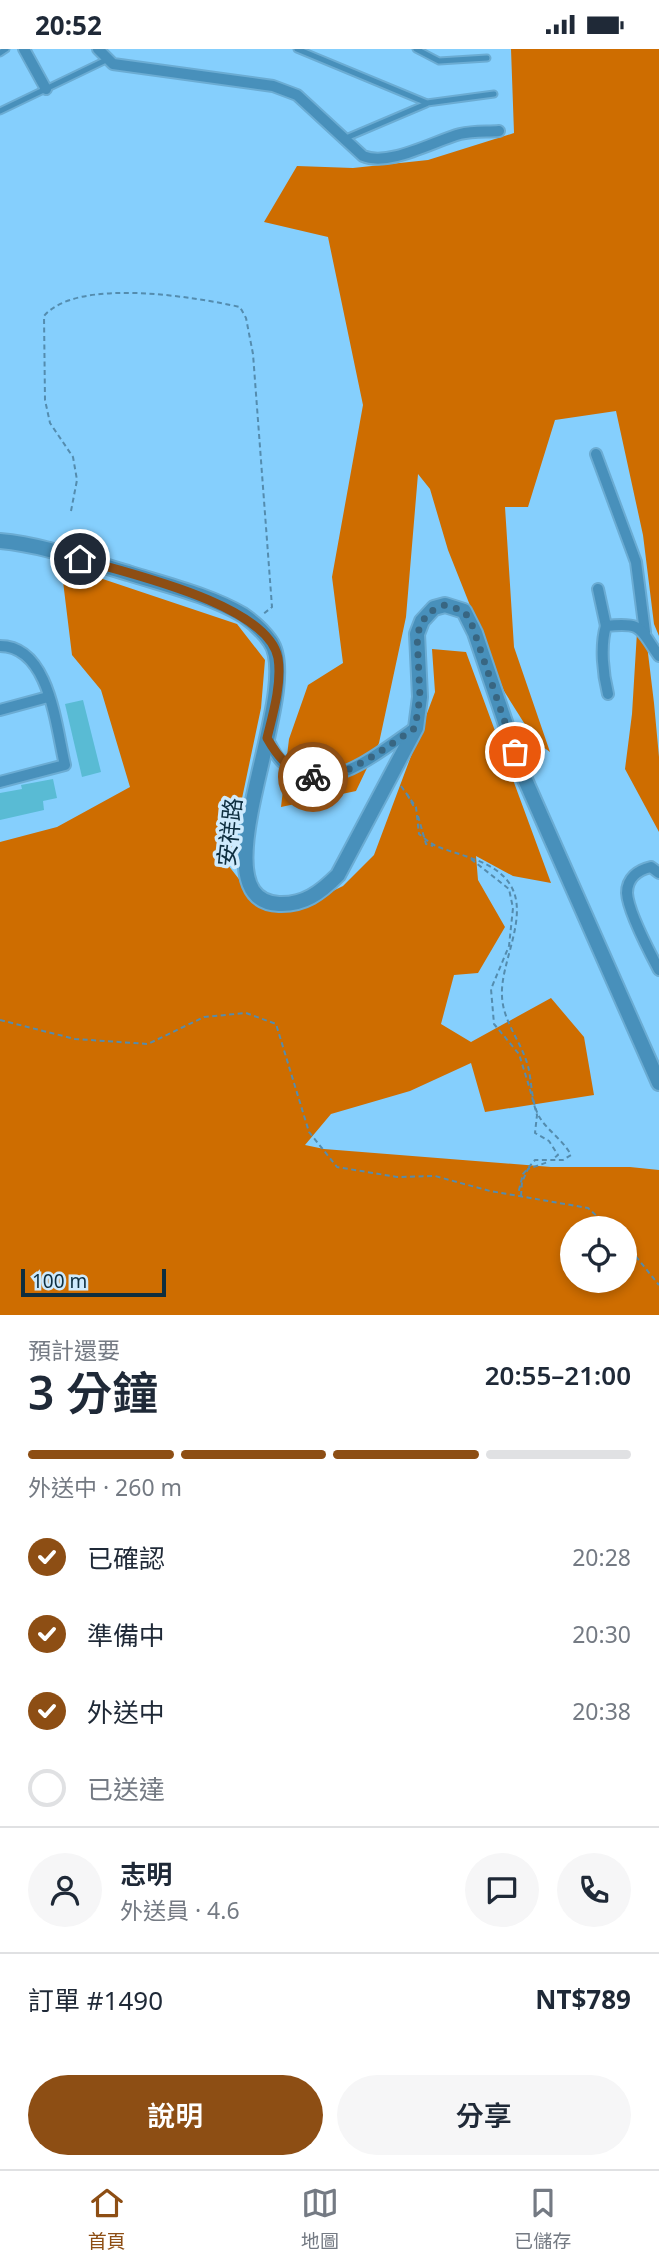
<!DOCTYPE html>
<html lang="zh-TW">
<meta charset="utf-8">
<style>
:root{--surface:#fff;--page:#f6f6f7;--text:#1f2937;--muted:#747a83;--line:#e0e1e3;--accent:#8d4e14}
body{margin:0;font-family:"Noto Sans","Noto Sans TC",sans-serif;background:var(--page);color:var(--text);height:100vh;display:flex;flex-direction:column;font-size:26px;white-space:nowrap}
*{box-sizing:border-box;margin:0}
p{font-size:23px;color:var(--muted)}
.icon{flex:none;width:38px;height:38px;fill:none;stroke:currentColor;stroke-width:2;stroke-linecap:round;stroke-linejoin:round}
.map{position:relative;height:1266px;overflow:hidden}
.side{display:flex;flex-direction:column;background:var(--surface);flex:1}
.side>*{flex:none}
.fabs{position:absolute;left:560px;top:1167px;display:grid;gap:14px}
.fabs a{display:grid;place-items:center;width:77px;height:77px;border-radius:50%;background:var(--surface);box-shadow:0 4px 10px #0003;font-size:35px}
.scale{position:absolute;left:21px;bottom:18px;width:145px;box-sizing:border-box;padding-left:7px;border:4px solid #0e2e3f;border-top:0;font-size:19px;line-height:24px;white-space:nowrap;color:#0e2e3f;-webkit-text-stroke:5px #ceeafd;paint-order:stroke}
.pin{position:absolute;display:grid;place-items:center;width:60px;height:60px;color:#fff;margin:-30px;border:4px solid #fff;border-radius:50%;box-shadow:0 2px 7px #0007}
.courier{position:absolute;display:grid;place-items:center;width:70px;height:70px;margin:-35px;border:5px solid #8d4e14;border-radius:50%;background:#fff;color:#222;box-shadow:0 2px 9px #0007}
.overview em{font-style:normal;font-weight:600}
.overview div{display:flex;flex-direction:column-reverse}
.overview{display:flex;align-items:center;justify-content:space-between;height:119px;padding:0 28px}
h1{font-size:46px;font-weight:600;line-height:52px}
.bar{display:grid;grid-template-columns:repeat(4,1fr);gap:10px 7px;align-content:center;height:84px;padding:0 28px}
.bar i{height:9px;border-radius:5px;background:var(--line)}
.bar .active{background:var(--accent)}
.bar p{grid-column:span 4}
.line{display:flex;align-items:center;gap:18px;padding:0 28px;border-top:2px solid var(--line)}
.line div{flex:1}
.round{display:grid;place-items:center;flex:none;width:74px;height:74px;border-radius:37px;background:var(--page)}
ol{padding:0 28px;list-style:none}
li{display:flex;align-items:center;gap:21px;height:77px}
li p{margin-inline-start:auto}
li .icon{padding:7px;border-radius:50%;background:var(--accent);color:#fff;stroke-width:4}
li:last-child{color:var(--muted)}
li i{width:38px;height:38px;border:4px solid var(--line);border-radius:50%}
.action{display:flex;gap:14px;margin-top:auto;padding:14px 28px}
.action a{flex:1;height:80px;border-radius:42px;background:var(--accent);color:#fff;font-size:28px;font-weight:600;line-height:80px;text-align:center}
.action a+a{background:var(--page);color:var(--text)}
.status{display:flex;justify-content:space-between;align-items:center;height:49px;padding:0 35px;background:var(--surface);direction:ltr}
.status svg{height:19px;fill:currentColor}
.tabs{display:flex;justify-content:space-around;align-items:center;height:98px;border-top:2px solid var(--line);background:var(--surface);font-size:19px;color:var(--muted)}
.tabs a{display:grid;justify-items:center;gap:4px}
.tabs .active{color:var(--accent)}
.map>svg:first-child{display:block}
.forest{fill:#ce6d00;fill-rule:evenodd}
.building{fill:#59bbd4}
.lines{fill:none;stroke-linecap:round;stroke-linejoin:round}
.service-casing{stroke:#6bacd3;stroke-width:9}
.minor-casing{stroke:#6bacd3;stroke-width:14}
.tertiary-casing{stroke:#6bacd3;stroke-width:18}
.path{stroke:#548cae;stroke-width:2;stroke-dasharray:5 3.5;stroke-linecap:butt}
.service{stroke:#4890bb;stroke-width:5}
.minor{stroke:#4890bb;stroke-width:10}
.tertiary{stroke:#4890bb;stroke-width:14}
.done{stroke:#386682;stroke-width:7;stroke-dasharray:0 12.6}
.route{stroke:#8d4e14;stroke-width:9}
.labels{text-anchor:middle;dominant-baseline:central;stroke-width:7;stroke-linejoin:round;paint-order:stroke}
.street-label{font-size:23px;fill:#0e2e3f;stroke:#ceeafd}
</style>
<div class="status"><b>20:52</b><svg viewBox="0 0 49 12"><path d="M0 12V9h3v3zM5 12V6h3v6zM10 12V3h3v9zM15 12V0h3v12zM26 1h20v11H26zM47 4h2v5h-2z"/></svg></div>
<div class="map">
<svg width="659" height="1266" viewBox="0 0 659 1266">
<rect width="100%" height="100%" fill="#85cffd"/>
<g class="forest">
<path d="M 511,0 L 659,0 L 659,587 L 654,575 L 643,486 L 616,362 L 555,371 L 528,458 L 505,458 L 514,598 L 550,703 L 536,693 L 504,642 L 448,501 L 430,440 L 418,425 L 406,568 L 379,694 L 356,742 L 281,758 L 289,690 L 308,636 L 343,614 L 332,528 L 363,356 L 328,188 L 264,173 L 297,117 L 353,119 L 428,111 L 514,84 Z"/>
<path d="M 61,516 L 237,575 L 265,611 L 261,659 L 228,816 L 260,857 L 292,862 L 343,837 L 374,806 L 435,643 L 432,600 L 466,603 L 551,834 L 513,827 L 476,807 L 478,831 L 505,878 L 478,924 L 454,926 L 441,975 L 471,993 L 551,949 L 584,988 L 594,1046 L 485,1063 L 471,1014 L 410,1042 L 331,1065 L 305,1096 L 324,1100 L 551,1118 L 630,1118 L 659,1121 L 659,1266 L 0,1266 L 0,793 L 57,778 L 130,738 L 101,641 L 72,606 ZM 572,1180 L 625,1180 L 625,1232 L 572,1232 Z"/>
<path d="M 637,583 L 647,596 L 654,654 L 659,708 L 659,783 L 625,720 L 632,665 Z"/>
</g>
<g class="building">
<path d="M 83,651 L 101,723 L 82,728 L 65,655 Z"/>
<path d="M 53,730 L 57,749 L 43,752 L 44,761 L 0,771 L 0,744 L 22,740 L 21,736 Z"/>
</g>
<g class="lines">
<defs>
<g id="service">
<path d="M 297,0 L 427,54 L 494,45"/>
<path d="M 416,0 L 439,12 L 487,9"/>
<path d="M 0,4 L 6,0"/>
<path d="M 0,62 L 106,11"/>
<path d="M 346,89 L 426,55"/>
</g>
<g id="minor">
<path d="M 24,0 L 46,40"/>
<path d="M 98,0 L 113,15 L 273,37 L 297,46 L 363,107 C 389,118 434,92 460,85 C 473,82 487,83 499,82"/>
<path d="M 596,405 L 636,513 L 645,583"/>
<path d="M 598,540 L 606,577"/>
<path d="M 0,597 C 50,597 56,679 65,716 L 0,733"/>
<path d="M 608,645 C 603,625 600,597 606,577 C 645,573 639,580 659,607"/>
<path d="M 0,661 L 48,648"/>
<path d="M 267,689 C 271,696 275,706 281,712 C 290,721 308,731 321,729 C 354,725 387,698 413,680"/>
<path d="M 659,824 L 651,818 C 638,821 627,829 627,844 C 628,863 650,904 659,921"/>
</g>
<path id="tertiary" d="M 0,492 C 44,496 86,512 128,524 C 166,536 209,546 243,566 C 253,573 263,582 270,592 C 306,641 192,851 279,855 C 304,856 320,844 338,826 L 416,679 L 420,648 L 417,585 L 422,572 L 434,559 L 445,556 L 464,562 L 475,584 L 523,726 L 659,1034"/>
</defs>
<use href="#service" class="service-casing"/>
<use href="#minor" class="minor-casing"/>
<use href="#tertiary" class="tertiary-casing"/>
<g class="path">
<path d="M 71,462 L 77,431 L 73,408 L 50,374 L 45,351 L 44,267 C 77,228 195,248 240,258 L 246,269 L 253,305 L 272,558 L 262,566"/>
<path d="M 401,737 L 416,758 L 419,785 C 424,789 430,794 436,797 C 460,807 497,812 511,837 C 529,868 500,914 502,947 C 503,973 521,992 528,1017 C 532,1032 531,1055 540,1069 C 548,1082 563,1091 571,1106 L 563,1111 L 535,1111 L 523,1125 L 518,1145"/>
<path d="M 407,745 L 414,758"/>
<path d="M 418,767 L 426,795 L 433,797"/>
<path d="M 471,810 L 509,840 L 513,859 L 509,897 L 491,940 L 494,975 L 519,1005 L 529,1037 L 537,1066 L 535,1084 L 549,1092 L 558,1106 L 553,1110"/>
<path d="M 0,971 L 75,990 L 148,995 L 204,968 L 246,964 L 276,975 L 309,1083 L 337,1118 L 397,1128 L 435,1127 L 490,1142 L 588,1159 L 611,1180"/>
<path d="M 521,1147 L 522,1133 L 528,1120 L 548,1113"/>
<path d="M 625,1194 L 659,1236"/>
</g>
<use href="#service" class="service"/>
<use href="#minor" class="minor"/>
<use href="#tertiary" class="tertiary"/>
</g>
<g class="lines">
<path class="done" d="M 313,728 C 338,735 394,693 415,679 L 420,648 L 417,585 L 427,564 L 445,556 L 464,562 L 471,573 L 515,703"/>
<path class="route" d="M 80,510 C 127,524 268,555 278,609 C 282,634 273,665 267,689 C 279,710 289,721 313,728"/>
</g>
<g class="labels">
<g class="street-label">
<text transform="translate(229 783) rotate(-84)">安祥路</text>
</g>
</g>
</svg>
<div class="fabs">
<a><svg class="icon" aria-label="locate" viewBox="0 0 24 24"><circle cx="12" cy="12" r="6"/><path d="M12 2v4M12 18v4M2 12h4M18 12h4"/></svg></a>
</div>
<div class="scale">100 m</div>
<div class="pin" style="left:515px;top:703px;background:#ea580c"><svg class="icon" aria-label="bag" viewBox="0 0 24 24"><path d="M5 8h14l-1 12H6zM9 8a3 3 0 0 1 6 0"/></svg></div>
<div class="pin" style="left:80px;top:510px;background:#1f2937"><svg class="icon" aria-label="home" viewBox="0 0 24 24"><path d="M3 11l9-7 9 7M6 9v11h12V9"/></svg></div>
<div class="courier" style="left:313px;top:728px"><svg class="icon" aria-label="bike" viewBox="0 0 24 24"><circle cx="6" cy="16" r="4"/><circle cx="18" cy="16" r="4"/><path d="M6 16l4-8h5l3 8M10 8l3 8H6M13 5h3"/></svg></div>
</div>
<section class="side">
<div class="overview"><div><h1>3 分鐘</h1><p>預計還要</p></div><em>20:55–21:00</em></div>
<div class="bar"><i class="active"></i><i class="active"></i><i class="active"></i><i></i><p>外送中 · 260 m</p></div>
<ol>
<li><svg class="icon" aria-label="check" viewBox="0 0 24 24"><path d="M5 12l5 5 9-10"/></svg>已確認<p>20:28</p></li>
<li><svg class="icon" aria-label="check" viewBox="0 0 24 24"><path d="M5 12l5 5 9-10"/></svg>準備中<p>20:30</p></li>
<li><svg class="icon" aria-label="check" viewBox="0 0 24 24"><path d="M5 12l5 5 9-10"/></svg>外送中<p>20:38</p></li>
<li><i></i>已送達</li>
</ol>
<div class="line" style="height:126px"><a class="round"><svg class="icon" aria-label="person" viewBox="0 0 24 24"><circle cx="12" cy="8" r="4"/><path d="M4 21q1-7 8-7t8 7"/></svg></a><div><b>志明</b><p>外送員 · 4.6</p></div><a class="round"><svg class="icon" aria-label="chat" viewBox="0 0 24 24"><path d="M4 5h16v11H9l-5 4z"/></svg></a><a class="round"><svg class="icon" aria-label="phone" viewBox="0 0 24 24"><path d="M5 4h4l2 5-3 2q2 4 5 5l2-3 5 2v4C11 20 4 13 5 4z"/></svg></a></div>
<div class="line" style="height:91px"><div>訂單 #1490</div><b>NT$789</b></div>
<div class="action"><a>說明</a><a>分享</a></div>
</section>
<nav class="tabs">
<a class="active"><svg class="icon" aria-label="home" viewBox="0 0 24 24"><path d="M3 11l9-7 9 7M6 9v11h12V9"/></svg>首頁</a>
<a><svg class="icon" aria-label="map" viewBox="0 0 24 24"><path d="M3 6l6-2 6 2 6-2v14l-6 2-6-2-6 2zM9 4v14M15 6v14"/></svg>地圖</a>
<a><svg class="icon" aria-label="saved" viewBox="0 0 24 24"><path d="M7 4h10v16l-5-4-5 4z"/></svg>已儲存</a>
</nav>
